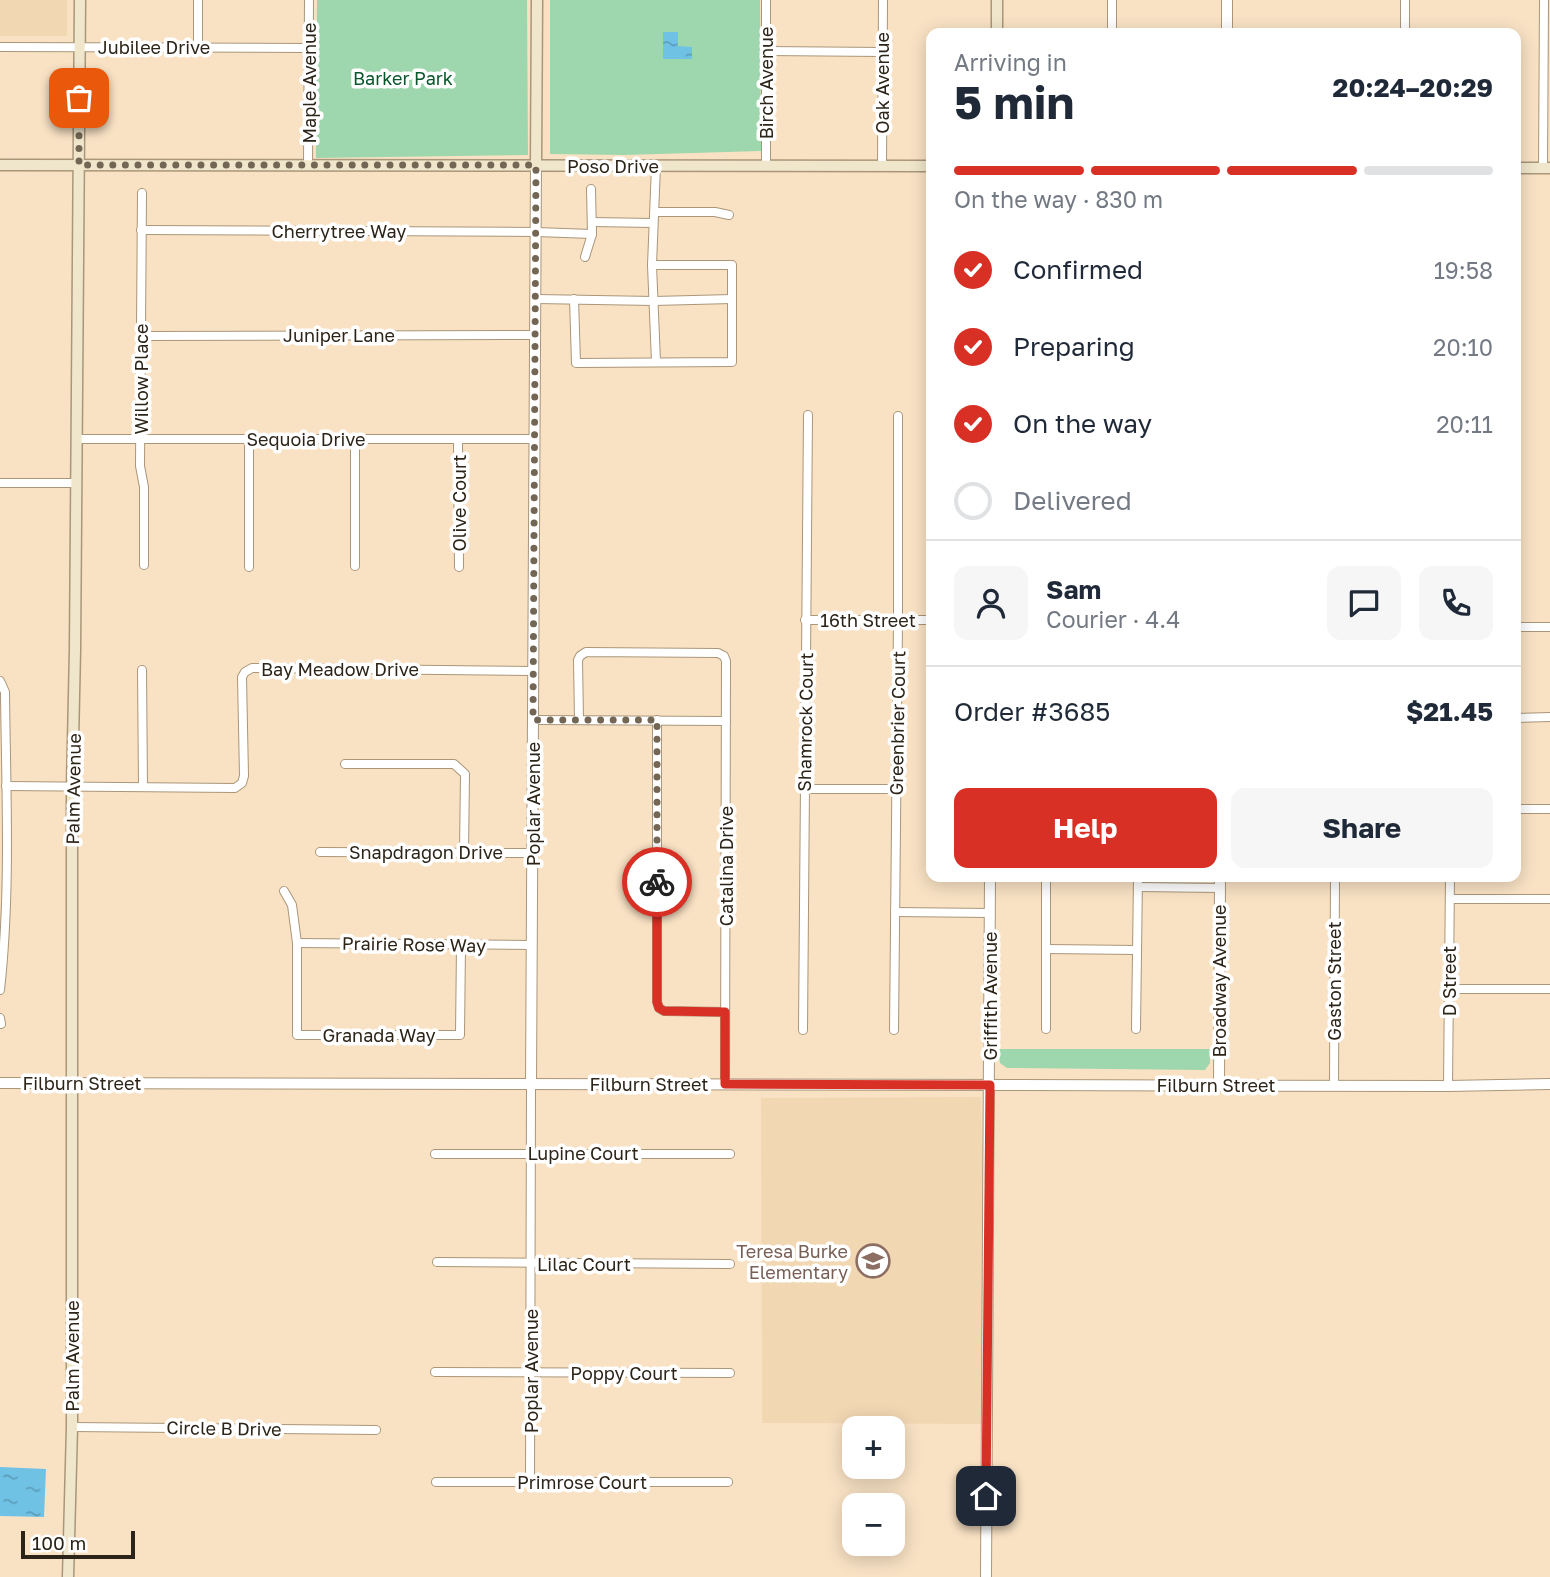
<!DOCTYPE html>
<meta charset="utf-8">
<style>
:root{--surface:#fff;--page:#f6f6f7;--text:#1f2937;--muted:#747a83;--line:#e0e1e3;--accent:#d93025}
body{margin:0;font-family:"Golos Text",sans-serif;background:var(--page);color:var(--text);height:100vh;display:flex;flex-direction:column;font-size:26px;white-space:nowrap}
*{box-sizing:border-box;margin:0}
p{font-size:23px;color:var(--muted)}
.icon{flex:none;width:38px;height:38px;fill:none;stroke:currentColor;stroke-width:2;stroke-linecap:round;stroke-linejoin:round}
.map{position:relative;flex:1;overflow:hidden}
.drawer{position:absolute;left:926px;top:28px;width:595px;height:854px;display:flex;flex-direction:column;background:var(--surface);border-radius:14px;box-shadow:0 4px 18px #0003}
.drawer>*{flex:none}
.fabs{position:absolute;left:842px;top:1416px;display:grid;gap:14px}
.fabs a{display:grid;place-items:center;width:63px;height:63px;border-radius:14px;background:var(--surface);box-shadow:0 4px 18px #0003;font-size:35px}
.scale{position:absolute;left:21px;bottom:18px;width:114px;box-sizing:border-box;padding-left:7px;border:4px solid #2c2418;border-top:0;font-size:19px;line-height:24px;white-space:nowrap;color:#2c2418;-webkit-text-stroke:5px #fff;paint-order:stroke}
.pin{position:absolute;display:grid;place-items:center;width:60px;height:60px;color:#fff;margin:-30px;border-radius:14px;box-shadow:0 4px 10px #0006}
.courier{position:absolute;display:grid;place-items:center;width:70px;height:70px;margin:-35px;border:5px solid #d93025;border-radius:50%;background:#fff;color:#222;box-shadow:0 2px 9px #0007}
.summary em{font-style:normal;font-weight:700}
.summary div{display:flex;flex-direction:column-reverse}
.summary{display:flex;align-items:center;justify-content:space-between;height:119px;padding:0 28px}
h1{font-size:46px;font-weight:700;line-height:52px}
.bar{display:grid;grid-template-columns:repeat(4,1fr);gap:10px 7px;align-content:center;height:84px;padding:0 28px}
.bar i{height:9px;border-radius:5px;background:var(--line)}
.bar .active{background:var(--accent)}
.bar p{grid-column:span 4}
.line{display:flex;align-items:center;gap:18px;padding:0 28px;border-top:2px solid var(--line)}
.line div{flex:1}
.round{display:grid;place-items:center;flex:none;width:74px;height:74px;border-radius:14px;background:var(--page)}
ol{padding:0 28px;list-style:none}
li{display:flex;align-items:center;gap:21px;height:77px}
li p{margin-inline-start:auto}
li .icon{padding:7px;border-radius:50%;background:var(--accent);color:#fff;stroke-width:4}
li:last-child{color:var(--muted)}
li i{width:38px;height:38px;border:4px solid var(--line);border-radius:50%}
.action{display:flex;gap:14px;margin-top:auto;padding:14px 28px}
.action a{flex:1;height:80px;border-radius:14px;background:var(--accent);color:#fff;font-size:28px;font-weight:700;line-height:80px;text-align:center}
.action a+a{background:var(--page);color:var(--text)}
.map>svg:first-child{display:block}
.built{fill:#f2d7b3}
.green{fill:#9ed6ad}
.water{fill:url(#water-ripples)}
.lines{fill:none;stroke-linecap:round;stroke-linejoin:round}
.minor-casing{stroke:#aa9679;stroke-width:10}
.tertiary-casing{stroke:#aa9679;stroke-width:12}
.secondary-casing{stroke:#aa9679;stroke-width:13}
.minor{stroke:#fff;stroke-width:8}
.tertiary{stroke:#fff;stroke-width:10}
.secondary{stroke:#f0e6cb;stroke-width:10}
.done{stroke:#746654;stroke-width:7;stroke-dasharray:0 12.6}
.route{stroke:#d93025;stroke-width:9}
.labels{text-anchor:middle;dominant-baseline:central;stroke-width:7;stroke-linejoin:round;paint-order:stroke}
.street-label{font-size:18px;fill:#2c2418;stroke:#fff}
.park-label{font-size:18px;fill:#08562b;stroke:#fff}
.education-label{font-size:18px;fill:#785e54;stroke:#fff;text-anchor:end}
</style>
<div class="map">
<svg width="1550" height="1577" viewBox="0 0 1550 1577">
<defs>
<pattern id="water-ripples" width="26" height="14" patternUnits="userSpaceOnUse" patternTransform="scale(1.75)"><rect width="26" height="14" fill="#70c2e5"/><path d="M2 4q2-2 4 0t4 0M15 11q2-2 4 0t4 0" fill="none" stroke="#5c9db9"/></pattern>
</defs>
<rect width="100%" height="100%" fill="#f9e2c4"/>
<g class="built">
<rect x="0" y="0" width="67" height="36"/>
<path d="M 981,1097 L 988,1424 L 762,1423 L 761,1098 Z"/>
</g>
<g class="green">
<path d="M 317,0 L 527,0 L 528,155 L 316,158 Z"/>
<path d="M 550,0 L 760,0 L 761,151 L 624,155 L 550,154 Z"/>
<path d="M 998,1049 L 1210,1049 L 1210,1063 L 1205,1070 L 1007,1068 L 1000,1063 Z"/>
</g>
<g class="water">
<path d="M 663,32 L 678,32 L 678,46 L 692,47 L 692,59 L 663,59 Z"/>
<path d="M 0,1467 L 46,1469 L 44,1517 L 0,1516 Z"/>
</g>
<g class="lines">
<defs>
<g id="minor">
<path d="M 766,0 L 766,166"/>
<path d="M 1112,33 L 1112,0"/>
<path d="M 1405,33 L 1405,0"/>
<path d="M 0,47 L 309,48"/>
<path d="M 198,47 L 198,0"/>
<path d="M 766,51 L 883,52"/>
<path d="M 308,165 L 309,0"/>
<path d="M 656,166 L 652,265 L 656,362"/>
<path d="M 882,166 L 883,0"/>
<path d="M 1543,168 L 1544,0"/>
<path d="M 142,193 L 140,466 L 144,487 L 144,565"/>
<path d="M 655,212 L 715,212 L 729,215"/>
<path d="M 592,222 L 653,223"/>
<path d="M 141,230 L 536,232 L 592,234"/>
<path d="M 585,257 L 592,234 L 591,189"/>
<path d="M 536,299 L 654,301 L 732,299"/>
<path d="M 574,299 L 576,363 L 732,362 L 732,265 L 652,265"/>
<path d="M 141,336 L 536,335"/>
<path d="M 249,438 L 249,567"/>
<path d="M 77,439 L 534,439"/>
<path d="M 458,440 L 459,567"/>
<path d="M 0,483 L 76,483"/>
<path d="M 355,566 L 355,439"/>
<path d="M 805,620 L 931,620"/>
<path d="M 1516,627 L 1550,627"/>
<path d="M 142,670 L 143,787"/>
<path d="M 0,681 L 5,692 C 6,791 11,891 0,990"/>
<path d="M 1516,718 L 1550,717"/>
<path d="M 533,720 L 726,721"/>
<path d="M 579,720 L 578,660 L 580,656 L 586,652 L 718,653 L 724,656 L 726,661 L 725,1084"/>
<path d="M 657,720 L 657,1002 L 659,1008 L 664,1011 L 725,1012"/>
<path d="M 345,764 L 454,764 L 465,774 L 464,852"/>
<path d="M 6,786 L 235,788 L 242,783 L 244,776 L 242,677 L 245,672 L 252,668 L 534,671"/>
<path d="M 804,789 L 896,789"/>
<path d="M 1516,809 L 1550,809"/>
<path d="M 320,852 L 532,853"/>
<path d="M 1138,887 L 1220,888"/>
<path d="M 284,891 L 292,905 L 297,943 L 297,1035 L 460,1035 L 461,945"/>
<path d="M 1450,899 L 1550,899"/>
<path d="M 895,912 L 990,913"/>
<path d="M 297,943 L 531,945"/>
<path d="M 1046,949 L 1137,950"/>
<path d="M 1449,989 L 1550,989"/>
<path d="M 0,1018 L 1,1024"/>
<path d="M 1046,1029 L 1046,877"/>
<path d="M 1136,1029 L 1138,877"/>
<path d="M 803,1030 L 808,415"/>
<path d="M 894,1030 L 898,620 L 898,416"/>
<path d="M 1334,1085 L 1335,877"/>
<path d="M 1448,1086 L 1450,877"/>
<path d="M 435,1154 L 730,1154"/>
<path d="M 437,1262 L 730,1264"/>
<path d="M 435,1372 L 730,1373"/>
<path d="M 72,1427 L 376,1430"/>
<path d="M 436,1482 L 728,1482"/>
<path d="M 530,1482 L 531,1084"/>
</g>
<g id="tertiary">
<path d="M 1227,33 L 1227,0"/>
<path d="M 0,1083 L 1448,1086 L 1550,1084"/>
<path d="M 531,1084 L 536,165"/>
<path d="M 1219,1085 L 1220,877"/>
<path d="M 986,1577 L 990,877"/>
</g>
<g id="secondary">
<path d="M 997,33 L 997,0"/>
<path d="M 0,165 L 931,166"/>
<path d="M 536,165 L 537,0"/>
<path d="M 1516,168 L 1550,168"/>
<path d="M 68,1577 L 72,1427 L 72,786 L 75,650 L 80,0"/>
</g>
</defs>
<use href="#minor" class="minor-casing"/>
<use href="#tertiary" class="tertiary-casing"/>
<use href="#secondary" class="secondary-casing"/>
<use href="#minor" class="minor"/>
<use href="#tertiary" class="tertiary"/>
<use href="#secondary" class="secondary"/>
</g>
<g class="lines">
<path class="done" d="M 79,98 L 79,165 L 536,165 L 533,720 L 657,720 L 657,882"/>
<path class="route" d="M 657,882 L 657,1002 L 659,1008 L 664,1011 L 725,1012 L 725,1084 L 990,1085 L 986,1496"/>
</g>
<defs>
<symbol id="school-ring" viewBox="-11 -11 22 22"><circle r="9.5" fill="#fff" stroke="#8d6e63" stroke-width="1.5"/><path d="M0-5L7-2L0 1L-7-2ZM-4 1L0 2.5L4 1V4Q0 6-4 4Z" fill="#8d6e63"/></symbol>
</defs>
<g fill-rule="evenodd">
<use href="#school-ring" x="854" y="1242" width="38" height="38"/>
</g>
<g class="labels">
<g class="street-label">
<text x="154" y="47">Jubilee Drive</text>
<text transform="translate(309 83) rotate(-90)">Maple Avenue</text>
<text transform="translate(766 83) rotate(-90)">Birch Avenue</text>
<text transform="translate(882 83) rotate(-90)">Oak Avenue</text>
<text x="613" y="166">Poso Drive</text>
<text x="339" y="231">Cherrytree Way</text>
<text x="339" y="335">Juniper Lane</text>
<text transform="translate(141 379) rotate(-90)">Willow Place</text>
<text x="306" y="439">Sequoia Drive</text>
<text transform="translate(459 503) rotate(-90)">Olive Court</text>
<text x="868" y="620">16th Street</text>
<text x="340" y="669">Bay Meadow Drive</text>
<text transform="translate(805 722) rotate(-89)">Shamrock Court</text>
<text transform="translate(897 723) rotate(-89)">Greenbrier Court</text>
<text transform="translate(73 789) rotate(-89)">Palm Avenue</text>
<text transform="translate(533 804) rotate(-90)">Poplar Avenue</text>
<text x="426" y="852">Snapdragon Drive</text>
<text transform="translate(726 866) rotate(-90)">Catalina Drive</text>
<text transform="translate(414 944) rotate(1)">Prairie Rose Way</text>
<text transform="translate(1219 981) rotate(-90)">Broadway Avenue</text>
<text transform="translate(1334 981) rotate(-90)">Gaston Street</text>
<text transform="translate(1449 981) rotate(-90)">D Street</text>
<text transform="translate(990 996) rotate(-90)">Griffith Avenue</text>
<text x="379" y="1035">Granada Way</text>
<text x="82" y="1083">Filburn Street</text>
<text x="649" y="1084">Filburn Street</text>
<text x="1216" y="1085">Filburn Street</text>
<text x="583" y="1153">Lupine Court</text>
<text x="584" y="1264">Lilac Court</text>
<text transform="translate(72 1356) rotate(-90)">Palm Avenue</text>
<text transform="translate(531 1371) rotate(-90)">Poplar Avenue</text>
<text x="624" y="1373">Poppy Court</text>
<text transform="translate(224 1428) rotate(1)">Circle B Drive</text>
<text x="582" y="1482">Primrose Court</text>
</g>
<g class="park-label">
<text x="403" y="78">Barker Park</text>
</g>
<g class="education-label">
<text x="848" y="1251">Teresa Burke<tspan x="848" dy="21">Elementary</tspan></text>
</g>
</g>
</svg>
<div class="fabs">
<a>+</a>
<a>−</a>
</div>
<div class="scale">100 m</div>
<div class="pin" style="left:79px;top:98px;background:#ea580c"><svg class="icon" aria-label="bag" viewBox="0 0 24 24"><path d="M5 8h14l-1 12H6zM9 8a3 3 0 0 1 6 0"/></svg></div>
<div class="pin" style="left:986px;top:1496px;background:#1f2937"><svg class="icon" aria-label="home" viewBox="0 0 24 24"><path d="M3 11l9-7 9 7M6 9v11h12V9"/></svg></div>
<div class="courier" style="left:657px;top:882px"><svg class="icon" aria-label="bike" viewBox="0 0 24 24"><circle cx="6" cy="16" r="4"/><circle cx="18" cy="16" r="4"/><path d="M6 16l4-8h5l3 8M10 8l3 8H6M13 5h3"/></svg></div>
<section class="drawer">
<div class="summary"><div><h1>5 min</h1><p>Arriving in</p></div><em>20:24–20:29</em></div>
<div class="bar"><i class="active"></i><i class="active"></i><i class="active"></i><i></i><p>On the way · 830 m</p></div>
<ol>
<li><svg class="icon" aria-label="check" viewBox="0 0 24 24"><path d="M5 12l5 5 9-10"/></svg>Confirmed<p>19:58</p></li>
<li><svg class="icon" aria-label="check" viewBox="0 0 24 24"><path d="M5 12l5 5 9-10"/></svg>Preparing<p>20:10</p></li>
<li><svg class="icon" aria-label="check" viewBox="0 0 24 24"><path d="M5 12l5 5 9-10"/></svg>On the way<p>20:11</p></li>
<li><i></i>Delivered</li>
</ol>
<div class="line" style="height:126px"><a class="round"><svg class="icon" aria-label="person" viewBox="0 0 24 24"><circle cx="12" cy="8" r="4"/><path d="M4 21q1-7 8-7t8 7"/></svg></a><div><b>Sam</b><p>Courier · 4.4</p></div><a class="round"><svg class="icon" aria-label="chat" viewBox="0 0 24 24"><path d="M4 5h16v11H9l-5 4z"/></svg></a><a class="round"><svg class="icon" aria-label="phone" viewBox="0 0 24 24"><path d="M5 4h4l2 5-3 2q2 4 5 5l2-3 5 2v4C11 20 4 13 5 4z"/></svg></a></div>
<div class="line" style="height:91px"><div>Order #3685</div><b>$21.45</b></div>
<div class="action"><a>Help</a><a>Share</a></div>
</section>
</div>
